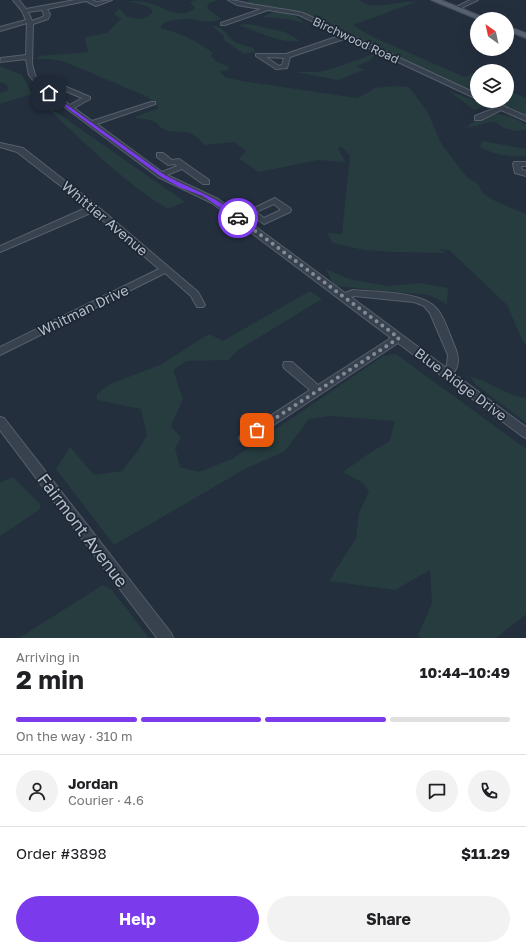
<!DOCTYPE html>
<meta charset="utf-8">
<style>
:root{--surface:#fff;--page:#f2f2f2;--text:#202124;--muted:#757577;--line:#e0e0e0;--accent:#7c3aed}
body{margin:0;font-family:"Golos Text",sans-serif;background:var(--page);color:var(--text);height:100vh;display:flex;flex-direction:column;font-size:15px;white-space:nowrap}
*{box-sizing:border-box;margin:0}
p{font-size:13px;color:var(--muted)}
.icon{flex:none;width:22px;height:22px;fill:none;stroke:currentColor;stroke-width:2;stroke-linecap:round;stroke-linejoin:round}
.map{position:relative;height:638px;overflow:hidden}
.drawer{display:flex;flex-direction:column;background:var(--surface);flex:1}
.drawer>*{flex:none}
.needle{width:26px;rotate:327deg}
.fabs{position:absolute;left:470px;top:12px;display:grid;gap:8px}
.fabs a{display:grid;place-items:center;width:44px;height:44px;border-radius:50%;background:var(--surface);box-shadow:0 4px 16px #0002;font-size:20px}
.pin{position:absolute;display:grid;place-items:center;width:34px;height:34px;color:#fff;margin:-17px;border-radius:8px;box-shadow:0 2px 6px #0006}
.courier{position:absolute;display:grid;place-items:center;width:40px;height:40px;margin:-20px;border:3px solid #7c3aed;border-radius:50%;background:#fff;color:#222;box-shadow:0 1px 5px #0007}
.summary em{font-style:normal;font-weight:700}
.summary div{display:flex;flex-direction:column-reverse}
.summary{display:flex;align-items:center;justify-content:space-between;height:68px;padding:0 16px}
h1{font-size:26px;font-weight:700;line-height:30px}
.bar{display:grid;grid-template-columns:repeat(4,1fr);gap:6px 4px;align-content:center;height:48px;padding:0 16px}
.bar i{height:5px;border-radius:3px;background:var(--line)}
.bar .current{background:var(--accent)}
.bar p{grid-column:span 4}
.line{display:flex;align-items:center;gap:10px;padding:0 16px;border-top:1px solid var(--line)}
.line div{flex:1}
.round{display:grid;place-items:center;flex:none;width:42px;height:42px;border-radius:21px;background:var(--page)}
.cta{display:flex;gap:8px;margin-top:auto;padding:8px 16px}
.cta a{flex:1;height:46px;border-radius:24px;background:var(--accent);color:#fff;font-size:16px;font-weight:700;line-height:46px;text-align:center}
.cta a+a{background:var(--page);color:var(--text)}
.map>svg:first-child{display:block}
.green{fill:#263c3f}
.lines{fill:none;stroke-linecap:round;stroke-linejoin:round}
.minor-casing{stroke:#565f6c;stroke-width:2}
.major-casing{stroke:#414a57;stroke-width:2}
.minor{fill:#38414e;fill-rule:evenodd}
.major{fill:#56606e;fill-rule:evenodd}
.route{fill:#7c3aed}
.done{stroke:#828b98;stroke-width:4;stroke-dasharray:0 7.2}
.labels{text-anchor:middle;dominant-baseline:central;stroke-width:3.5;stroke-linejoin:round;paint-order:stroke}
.far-street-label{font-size:12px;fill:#b4bcc9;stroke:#1d2633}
.street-label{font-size:14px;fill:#b4bcc9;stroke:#1d2633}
.near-street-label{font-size:17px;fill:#b4bcc9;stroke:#1d2633}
</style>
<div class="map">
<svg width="526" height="638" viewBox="0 0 526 638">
<rect width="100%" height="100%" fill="#242f3e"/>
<g class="green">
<path d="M 197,0 L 218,0 L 209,3 L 207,8 L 221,19 C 207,23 206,22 192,19 C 183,18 172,20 163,23 L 160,28 C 180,33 196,40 213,53 L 211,56 L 217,62 L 227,66 L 229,70 L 219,71 L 225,77 L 242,81 L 357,98 L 371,91 L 374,88 L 395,86 L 409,87 L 427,111 L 441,143 L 461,170 L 467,177 L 478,184 L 483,193 L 497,202 L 526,214 L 526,344 L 523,342 L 507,305 L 449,250 L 439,249 L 446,253 L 394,252 L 364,250 L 333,243 L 327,233 L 342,234 L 350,155 L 342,147 L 338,147 L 345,162 L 318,160 L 259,172 L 239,159 L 246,151 L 234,142 L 204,145 C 189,127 187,134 168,131 C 161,129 159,125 155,122 C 150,119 142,119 136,118 L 137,116 L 159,108 L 148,97 L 65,62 L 51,59 L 36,59 L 39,56 L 88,52 L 85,37 L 107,33 L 121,19 L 114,14 L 119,8 L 127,17 L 141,19 L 150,15 L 153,11 L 147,6 L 129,1 C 134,1 140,1 145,2 C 162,5 180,22 195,8 L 190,2 Z"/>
<path d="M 250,0 L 360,0 C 371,12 400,0 416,2 L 353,25 L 371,36 L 464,77 L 471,74 L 477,76 L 477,94 L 303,12 L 279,7 L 262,7 L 246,4 L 246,2 Z"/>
<path d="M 274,12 C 284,13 297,14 304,23 L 288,19 L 262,17 Z"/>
<path d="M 248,24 L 285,32 L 300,41 C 277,43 258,31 237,25 Z"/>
<path d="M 212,26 C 221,25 227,34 232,40 C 237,44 247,46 253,48 L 255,52 L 244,54 L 224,40 L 223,35 Z"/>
<path d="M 374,54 L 371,60 L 356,66 L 364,70 L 338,80 L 295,72 L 318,72 L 331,69 Z"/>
<path d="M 0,66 L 22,75 L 32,94 L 0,104 L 0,93 L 8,90 L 7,85 L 0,82 Z"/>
<path d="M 507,90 L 526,98 L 526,116 L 493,101 L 507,101 Z"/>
<path d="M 449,91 L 482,103 L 483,107 L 474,110 Z"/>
<path d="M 39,100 L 185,202 L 168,209 C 120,180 80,138 39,100 Z"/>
<path d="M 494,113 C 506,115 516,118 526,125 L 526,130 L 517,131 L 504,128 L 497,123 L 491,122 L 467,128 L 470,124 Z"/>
<path d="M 482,141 L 526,149 L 526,156 C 509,157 495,155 480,147 Z"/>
<path d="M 326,269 L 349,279 L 387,286 L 419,283 L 448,288 L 447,304 L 429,295 L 334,286 Z"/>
<path d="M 310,291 L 322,299 L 238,350 L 229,360 L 186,361 L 173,370 L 183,399 L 171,426 L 181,438 L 175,448 L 180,467 L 199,472 L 232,459 L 383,356 L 396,354 L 526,449 L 526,614 L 496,638 L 421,638 L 418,636 L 432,603 L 430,570 L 395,590 L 329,581 L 356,538 L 359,513 L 369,491 L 363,483 L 343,472 L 371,452 L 390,441 L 395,421 L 331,416 L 309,419 L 285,451 L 245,469 L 114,545 L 56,469 L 70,447 L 94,475 L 122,471 L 139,449 L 147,435 L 141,409 L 97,400 L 97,394 L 110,384 L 160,365 L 209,334 L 223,341 Z"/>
<path d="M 471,377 C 491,382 506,395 526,398 L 526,423 L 475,384 Z"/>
<path d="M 13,477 L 41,505 L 39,510 L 0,536 L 0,483 Z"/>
<path d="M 103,585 L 111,589 L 149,638 L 19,638 Z"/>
</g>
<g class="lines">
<defs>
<g id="minor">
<path d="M 13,0 L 19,0 L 26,9 L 75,0 L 92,0 L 96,2 L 112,0 L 96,6 L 86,1 L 47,9 L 50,14 L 48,19 L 33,24 L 32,64 L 35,75 L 43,85 L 57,83 L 90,97 L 90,99 L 74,108 L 92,121 L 151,102 L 155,102 L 155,104 L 97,124 L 162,172 L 177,166 L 175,164 L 168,165 L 157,157 L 157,153 L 163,153 L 172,160 L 179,159 L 209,180 L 209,184 L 203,184 L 182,169 L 167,175 L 218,199 L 345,293 L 353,290 C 375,292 423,291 437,309 C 445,318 449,334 454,345 C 458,354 461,365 453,373 L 526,427 L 526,438 L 522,436 L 398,343 L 249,441 L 245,443 L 241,441 L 239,438 L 241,435 L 310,390 L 284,368 L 283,365 L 284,362 L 292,362 L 318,385 L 391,338 L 212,203 L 158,177 L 39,88 L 29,75 L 26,59 L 0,62 L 1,58 L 26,55 L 27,23 L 0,31 L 0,27 L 26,20 L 22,11 ZM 42,10 L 44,14 L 43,17 L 32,21 L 28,12 ZM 56,87 L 82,98 L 70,105 L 47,88 ZM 354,296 L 414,302 L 424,306 L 430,313 L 448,355 L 447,365 L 445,367 L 351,297 Z"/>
<path d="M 228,0 C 238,0 246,4 256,5 C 272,8 287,9 303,13 L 477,94 L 477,99 L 347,38 L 290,57 L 287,68 L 276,69 L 256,56 L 256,54 L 286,54 L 342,35 L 299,15 L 268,10 L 225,25 L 221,25 L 221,23 L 261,9 L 237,5 ZM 266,57 L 284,58 L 282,65 L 279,66 Z"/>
<path d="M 470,0 L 478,0 L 459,9 L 454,8 Z"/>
<path d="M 483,101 L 492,101 L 526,116 L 526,121 L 501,110 L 481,120 L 475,120 L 475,116 L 495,108 Z"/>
<path d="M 0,143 L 23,148 L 97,206 L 198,292 L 205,305 L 203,307 L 197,307 L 191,296 L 165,273 L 0,355 L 0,347 L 159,269 L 93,212 L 0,252 L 0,246 L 88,207 L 17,152 L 0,147 Z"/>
<path d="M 514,162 L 526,162 L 526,166 L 521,166 L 522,170 L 526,171 L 526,176 L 515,173 L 513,164 Z"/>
<path d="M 275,198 L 290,208 L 291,210 L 290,212 L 264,224 L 246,212 ZM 274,204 L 281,210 L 264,218 L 256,212 Z"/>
<path d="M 0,417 L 4,418 L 171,633 L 173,638 L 157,638 L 0,430 Z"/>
</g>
<g id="major">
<path d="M 431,0 L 441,0 L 488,19 L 477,19 Z"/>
<path d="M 507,26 L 526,33 L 526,38 L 507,31 Z"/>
</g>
</defs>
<use href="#minor" class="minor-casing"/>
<use href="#major" class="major-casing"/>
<use href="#minor" class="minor"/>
<use href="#major" class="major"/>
</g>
<path class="route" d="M 49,92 L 163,174 C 189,189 219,197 241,218 L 236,219 L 203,196 L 179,187 L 160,176 L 48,94 Z"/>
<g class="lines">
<path class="done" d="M 238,218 L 399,338 L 257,430"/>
</g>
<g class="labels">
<g class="far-street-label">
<text transform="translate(356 40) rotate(25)">Birchwood Road</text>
</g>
<g class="street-label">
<text transform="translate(105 218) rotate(40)">Whittier Avenue</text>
<text transform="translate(83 310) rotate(-26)">Whitman Drive</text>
<text transform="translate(461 384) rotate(37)">Blue Ridge Drive</text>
</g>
<g class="near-street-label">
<text transform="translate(83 530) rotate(53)">Fairmont Avenue</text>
</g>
</g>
</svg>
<div class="fabs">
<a><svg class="needle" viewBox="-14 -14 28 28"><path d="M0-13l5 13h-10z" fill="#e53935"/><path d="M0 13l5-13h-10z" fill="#757577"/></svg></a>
<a><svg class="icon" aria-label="layers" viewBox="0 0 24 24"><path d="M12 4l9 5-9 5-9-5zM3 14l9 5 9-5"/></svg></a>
</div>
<div class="pin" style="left:257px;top:430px;background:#ea580c"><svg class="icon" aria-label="bag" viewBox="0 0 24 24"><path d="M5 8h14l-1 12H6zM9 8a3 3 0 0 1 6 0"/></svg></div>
<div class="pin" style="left:49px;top:93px;background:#1f2937"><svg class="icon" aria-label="home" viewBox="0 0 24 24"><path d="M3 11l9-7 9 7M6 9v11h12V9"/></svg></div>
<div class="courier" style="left:238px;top:218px"><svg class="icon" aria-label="car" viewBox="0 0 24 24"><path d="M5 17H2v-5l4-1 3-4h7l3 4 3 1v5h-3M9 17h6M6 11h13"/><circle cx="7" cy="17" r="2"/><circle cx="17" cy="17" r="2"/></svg></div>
</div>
<section class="drawer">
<div class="summary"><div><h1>2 min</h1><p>Arriving in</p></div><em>10:44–10:49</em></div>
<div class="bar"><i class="current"></i><i class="current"></i><i class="current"></i><i></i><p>On the way · 310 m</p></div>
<div class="line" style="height:72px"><a class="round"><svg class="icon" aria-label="person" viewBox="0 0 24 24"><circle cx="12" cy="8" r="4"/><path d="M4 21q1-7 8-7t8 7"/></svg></a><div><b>Jordan</b><p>Courier · 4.6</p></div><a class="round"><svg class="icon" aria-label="chat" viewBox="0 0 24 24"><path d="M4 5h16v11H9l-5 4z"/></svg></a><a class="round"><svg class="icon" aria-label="phone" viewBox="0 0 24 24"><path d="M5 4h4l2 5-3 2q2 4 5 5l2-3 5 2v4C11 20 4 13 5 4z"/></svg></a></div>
<div class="line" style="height:52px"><div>Order #3898</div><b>$11.29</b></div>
<div class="cta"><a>Help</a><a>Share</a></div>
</section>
